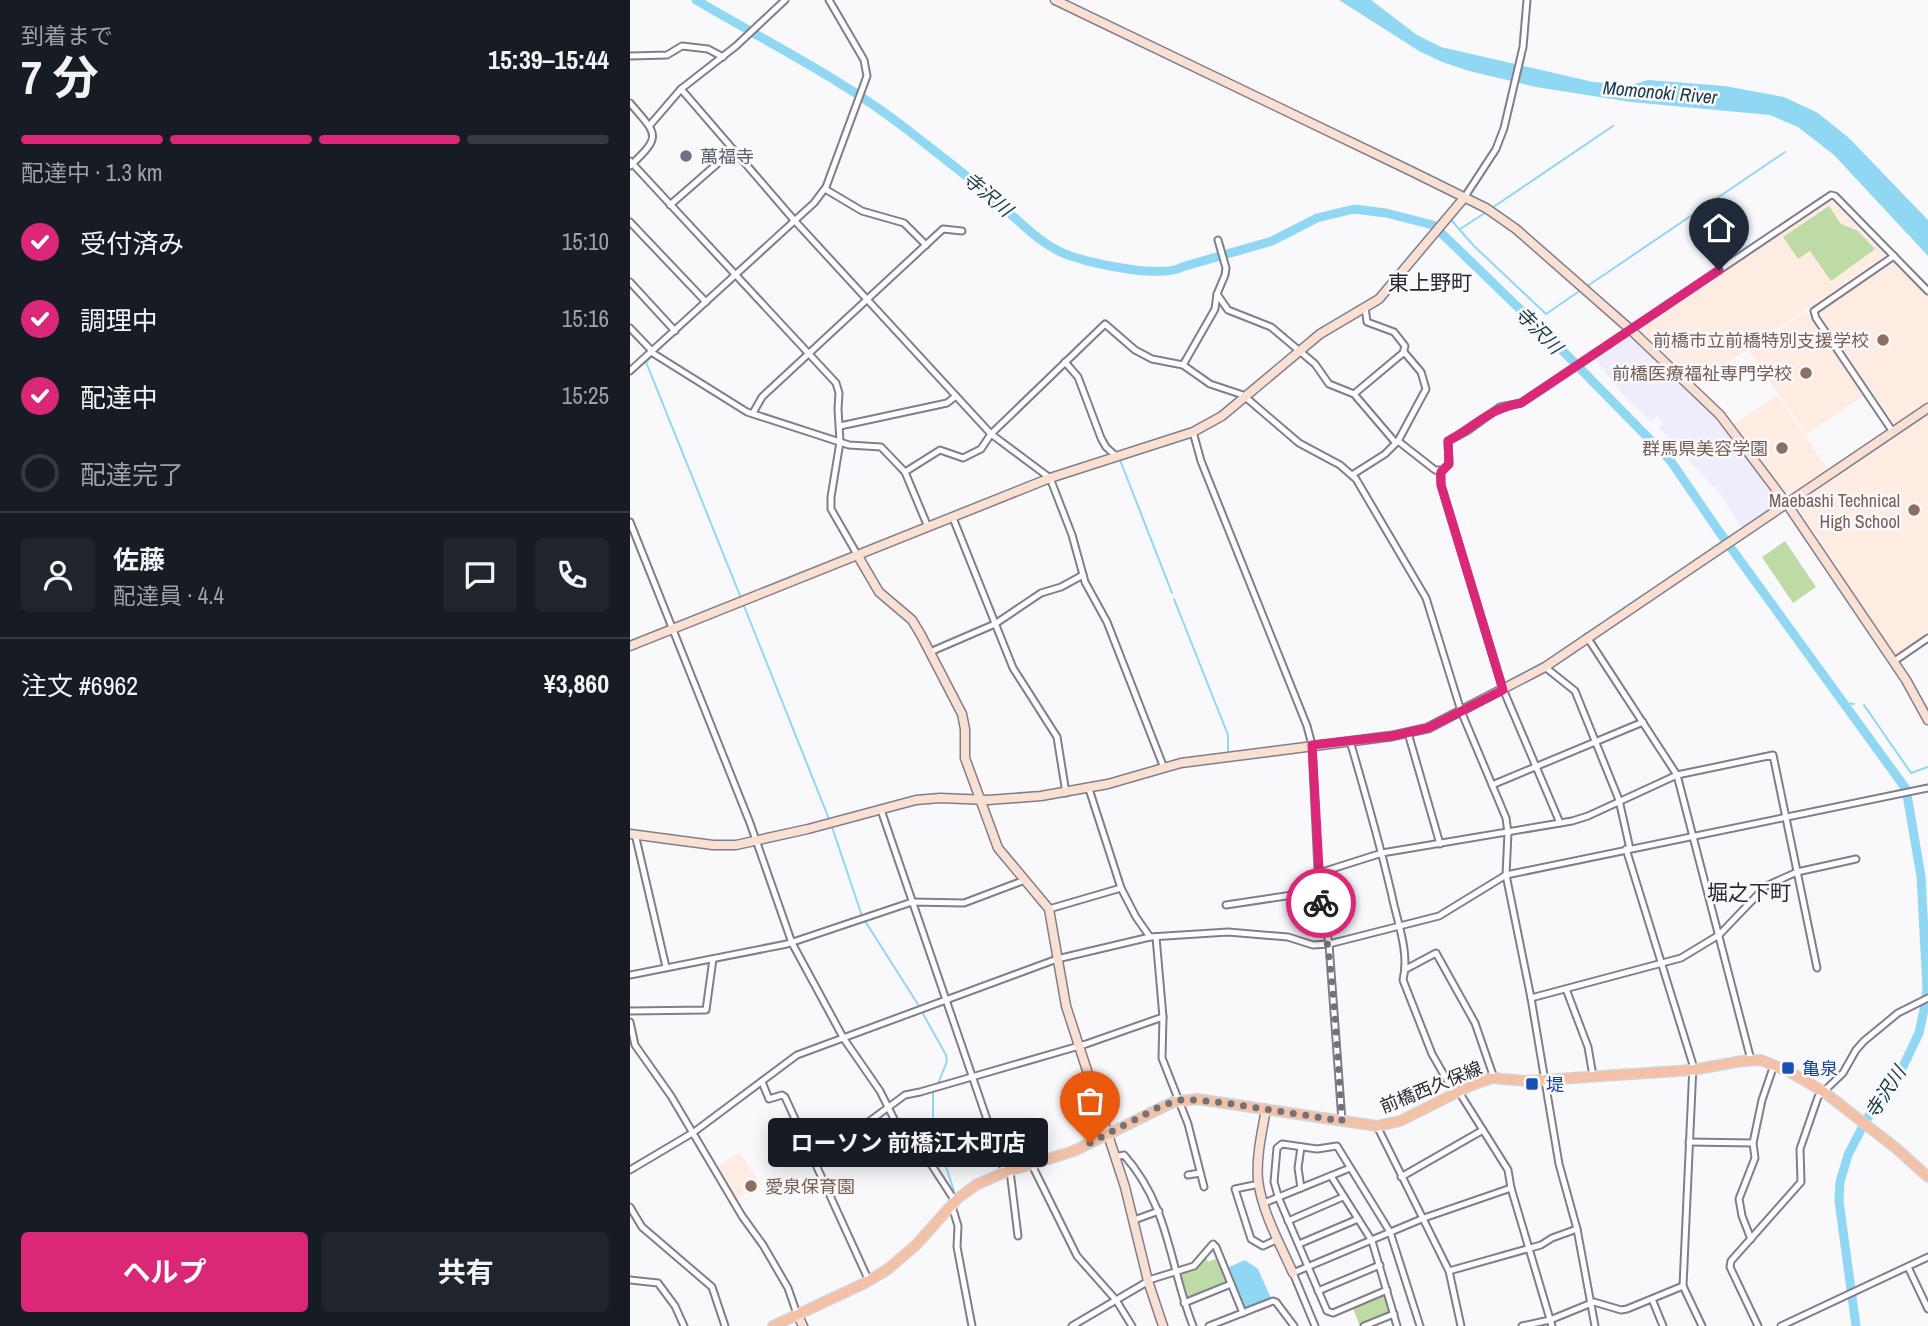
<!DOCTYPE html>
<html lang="ja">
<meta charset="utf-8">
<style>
:root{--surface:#171b24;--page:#20242c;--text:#f1f3f6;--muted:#9ea1a6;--line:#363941;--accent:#db2777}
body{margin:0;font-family:"Archivo Narrow","Noto Sans JP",sans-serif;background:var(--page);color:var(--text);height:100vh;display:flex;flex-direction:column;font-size:26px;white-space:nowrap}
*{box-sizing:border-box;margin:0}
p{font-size:23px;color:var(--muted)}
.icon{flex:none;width:38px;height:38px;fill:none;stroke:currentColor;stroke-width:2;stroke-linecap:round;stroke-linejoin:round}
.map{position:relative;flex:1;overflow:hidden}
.drawer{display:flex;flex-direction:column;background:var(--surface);width:630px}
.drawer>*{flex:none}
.pin{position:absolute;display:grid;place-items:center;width:60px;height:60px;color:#fff;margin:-72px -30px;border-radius:50% 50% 50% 0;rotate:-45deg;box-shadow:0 0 7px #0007}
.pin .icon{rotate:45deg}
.courier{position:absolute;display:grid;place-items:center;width:70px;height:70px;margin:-35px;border:5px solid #db2777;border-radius:50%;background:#fff;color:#222;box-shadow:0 2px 9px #0007}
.bubble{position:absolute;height:49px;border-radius:7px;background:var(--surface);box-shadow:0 4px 18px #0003;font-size:23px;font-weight:700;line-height:49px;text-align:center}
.summary em{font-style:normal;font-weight:700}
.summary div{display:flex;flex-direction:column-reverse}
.summary{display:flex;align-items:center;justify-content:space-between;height:119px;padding:0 21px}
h1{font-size:46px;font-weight:700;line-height:52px}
.bar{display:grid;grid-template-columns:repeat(4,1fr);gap:10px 7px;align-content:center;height:84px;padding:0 21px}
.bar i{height:9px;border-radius:5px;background:var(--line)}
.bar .selected{background:var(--accent)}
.bar p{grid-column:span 4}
.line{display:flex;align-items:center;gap:18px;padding:0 21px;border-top:2px solid var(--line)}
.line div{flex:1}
.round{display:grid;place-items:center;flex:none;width:74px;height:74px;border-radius:7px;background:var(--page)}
ol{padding:0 21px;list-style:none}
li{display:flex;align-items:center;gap:21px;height:77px}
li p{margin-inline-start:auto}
li .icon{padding:7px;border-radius:50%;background:var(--accent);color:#fff;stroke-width:4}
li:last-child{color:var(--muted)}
li i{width:38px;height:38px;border:4px solid var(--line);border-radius:50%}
.primary-button{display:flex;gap:14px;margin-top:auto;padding:14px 21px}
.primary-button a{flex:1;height:80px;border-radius:7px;background:var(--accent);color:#fff;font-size:28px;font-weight:700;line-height:80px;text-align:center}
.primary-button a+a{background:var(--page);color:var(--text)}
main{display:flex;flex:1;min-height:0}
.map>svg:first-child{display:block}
.built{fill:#efedfb}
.education{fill:#feebe2}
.green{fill:#bedaa5}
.water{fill:#90d7f4}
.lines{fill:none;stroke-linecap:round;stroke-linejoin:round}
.stream{stroke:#90d7f4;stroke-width:2}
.river{stroke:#90d7f4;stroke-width:9}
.street-casing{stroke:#807e8d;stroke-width:9}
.secondary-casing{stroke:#807e8d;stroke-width:11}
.primary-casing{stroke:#d4d4d6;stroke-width:12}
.street{stroke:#fff;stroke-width:5}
.secondary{stroke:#fae0d2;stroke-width:8}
.primary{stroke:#f4c1a6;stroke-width:9}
.done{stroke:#727277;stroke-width:7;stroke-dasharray:0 12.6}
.route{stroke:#db2777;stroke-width:9}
.worship-dot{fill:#6b7280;stroke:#f9f9fc;stroke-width:2.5}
.education-dot{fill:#8d6e63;stroke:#f9f9fc;stroke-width:2.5}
.transit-dot{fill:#1a4fb4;stroke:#f9f9fc;stroke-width:2.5}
.labels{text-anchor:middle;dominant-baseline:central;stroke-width:5;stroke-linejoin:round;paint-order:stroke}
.worship-label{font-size:18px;fill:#5b616d;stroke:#f9f9fc;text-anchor:start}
.education-label{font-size:18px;fill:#785e54;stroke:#f9f9fc;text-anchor:end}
.transit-label{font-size:18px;fill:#164399;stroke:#f9f9fc;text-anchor:start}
.street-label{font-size:18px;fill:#2a2930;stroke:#f9f9fc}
.water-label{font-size:19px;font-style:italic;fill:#193a47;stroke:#f9f9fc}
.quarter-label{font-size:21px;fill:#2a2930;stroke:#f9f9fc}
</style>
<main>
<section class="drawer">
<div class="summary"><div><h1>7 分</h1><p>到着まで</p></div><em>15:39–15:44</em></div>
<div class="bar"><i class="selected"></i><i class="selected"></i><i class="selected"></i><i></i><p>配達中 · 1.3 km</p></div>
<ol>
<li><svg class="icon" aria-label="check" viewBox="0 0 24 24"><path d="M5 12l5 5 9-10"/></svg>受付済み<p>15:10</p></li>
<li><svg class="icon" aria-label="check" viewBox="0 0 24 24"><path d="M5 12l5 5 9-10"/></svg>調理中<p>15:16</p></li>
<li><svg class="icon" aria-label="check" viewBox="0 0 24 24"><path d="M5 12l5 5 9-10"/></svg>配達中<p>15:25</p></li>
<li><i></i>配達完了</li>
</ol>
<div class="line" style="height:126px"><a class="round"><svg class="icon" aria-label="person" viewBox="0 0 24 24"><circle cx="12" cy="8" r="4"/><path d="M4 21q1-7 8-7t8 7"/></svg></a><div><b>佐藤</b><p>配達員 · 4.4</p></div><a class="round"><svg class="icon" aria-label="chat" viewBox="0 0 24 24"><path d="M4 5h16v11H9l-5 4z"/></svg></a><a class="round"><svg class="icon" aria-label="phone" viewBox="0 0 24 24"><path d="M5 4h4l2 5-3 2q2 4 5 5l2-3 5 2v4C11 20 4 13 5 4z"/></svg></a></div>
<div class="line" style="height:91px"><div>注文 #6962</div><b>¥3,860</b></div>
<div class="primary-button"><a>ヘルプ</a><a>共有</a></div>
</section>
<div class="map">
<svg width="1298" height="1326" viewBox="0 0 1298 1326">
<rect width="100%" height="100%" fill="#f9f9fc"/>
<path class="built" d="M 999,334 L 1059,388 L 1094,426 L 1145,498 L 1146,508 L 1113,531 L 1091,495 L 1029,428 L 1033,423 L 1027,416 L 1021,421 L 995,397 L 964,358 Z"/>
<g class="education">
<path d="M 1199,201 L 1202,201 L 1254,253 L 1254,256 L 1067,384 L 1010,330 Z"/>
<path d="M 1263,263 L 1266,263 L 1298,296 L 1298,406 L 1268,426 L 1265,425 L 1190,315 L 1191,311 Z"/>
<path d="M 1176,311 L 1233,396 L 1176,434 L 1119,351 Z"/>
<path d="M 1147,395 L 1199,471 L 1164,495 L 1155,492 L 1104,424 Z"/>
<path d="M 1298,413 L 1298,635 L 1265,656 L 1168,508 L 1170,503 L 1176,498 Z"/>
<path d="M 110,1153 L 130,1183 L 106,1201 L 86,1166 Z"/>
</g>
<g class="green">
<path d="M 1199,206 L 1211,224 L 1228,231 L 1245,249 L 1201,281 L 1180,251 L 1168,259 L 1153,237 Z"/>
<path d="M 1155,541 L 1186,587 L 1163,603 L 1132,557 Z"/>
<path d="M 575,1254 L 578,1262 L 588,1258 L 598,1280 L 597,1284 L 558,1300 L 554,1298 L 548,1271 L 565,1268 Z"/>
<path d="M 754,1293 L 757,1295 L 762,1311 L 760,1314 L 730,1326 L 722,1306 Z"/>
</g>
<g class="water">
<path d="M 709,0 L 741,0 L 787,35 L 811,47 L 963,82 L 1001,85 L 1018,80 L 1095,86 L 1154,97 L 1188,113 L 1219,138 L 1298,220 L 1298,256 L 1204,155 L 1168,127 L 1140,115 L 1001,102 L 906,87 L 839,71 L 812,62 L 789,51 Z"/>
<path d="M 615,1260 L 628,1269 L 641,1298 L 615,1308 L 599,1267 Z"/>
</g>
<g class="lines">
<g class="stream">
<path d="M 862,208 L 983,126"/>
<path d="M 822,221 L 844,246 L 916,314 L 951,290"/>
<path d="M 830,229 L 858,211"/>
<path d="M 956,287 L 1155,152"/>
<path d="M 6,338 L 17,350"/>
<path d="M 225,448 L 250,450 L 274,476"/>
<path d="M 490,460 L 542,593"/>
<path d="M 283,497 L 294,525"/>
<path d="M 111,598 L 16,362 L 22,356 L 113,412"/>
<path d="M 544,599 L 598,735 L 598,753"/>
<path d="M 114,606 L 199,819"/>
<path d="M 1213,703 L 1224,704"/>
<path d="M 1234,705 L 1281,773 L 1298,767"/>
<path d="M 202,827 L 232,916"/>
<path d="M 235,921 L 289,1006"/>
<path d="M 292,1012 L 316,1055 L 317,1061 L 308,1084"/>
<path d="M 303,1092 L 303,1127 L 324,1191"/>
</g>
<path class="river" d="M 66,0 C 137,42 214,80 279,131 C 307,153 335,174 362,197 C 385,217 406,241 433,253 C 455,263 532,279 552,267 L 642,241 L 687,218 L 724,209 L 756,213 L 803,225 L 928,346 L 1040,460 L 1088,530 L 1276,789 L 1291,876 L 1297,988 L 1294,1010 L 1289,1033 L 1269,1075 L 1236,1120 L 1218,1155 L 1210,1182 L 1209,1201 L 1226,1326"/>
<defs>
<g id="street">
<path d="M 0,56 L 37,55 L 52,46 L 78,49 L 93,57"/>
<path d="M 51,89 L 164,220 L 361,434 L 420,478 L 442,535 L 455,582 L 477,622 L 534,768"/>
<path d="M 0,103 C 27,135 33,135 0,166"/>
<path d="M 20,125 L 51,89 L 106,46 L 155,0"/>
<path d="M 0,161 L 206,383 L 209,393 L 208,409 L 210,442 L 201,497 L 201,509 L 228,556"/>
<path d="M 195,189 L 232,211 L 274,223 L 296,245"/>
<path d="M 834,198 L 866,149 L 874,128 L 893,47 L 897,0"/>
<path d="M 40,205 L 103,150"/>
<path d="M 0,222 L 76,302"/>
<path d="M 0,282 L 45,331"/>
<path d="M 587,294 L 598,310 L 641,327 L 685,364 L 699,384 L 724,394 L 765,442 L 768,441 L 805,470 L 810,470 L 811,485 L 873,689 L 930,823"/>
<path d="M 0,328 L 22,351"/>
<path d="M 21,352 L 117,412 L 219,445 L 251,447 L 275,472 L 298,527"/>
<path d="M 435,362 L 448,377 L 471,438 L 476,447 L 487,457"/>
<path d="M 553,365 L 585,309 L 587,294 L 595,275 L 596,268 L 588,240"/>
<path d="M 0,371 L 184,203 L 196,187 L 237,76 L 234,60 L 199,0"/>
<path d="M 724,394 L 773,353 L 775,346 L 764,332 L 737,322 L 735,307"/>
<path d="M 123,413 L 132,397 L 313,229 L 332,231"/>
<path d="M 210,426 L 317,403 L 326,396"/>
<path d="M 563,432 L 571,461 L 677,726 L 682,745 L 689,891 L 699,944 L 712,1121"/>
<path d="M 1263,432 L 1186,318 L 1184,311 L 1264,256"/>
<path d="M 275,472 L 310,450 L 333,458 L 351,449 L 361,434 L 475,324 L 505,350 L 522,359 L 553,365 L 580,384 L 613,395 L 669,443 L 710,465 L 726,479 L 796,598 L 831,711 L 876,818 L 878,833 L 876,875 L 901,998 L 929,1164 L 947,1229 L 965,1326"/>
<path d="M 811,472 L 819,464 L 818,441 L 837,431 L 870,407 L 891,403 L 917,386 L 1201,195 L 1205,196 L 1298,291"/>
<path d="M 722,475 L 755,454 L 768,441 L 796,389 L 791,372 L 774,352"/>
<path d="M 323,518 L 383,668 L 427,737 L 436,793"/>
<path d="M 0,522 L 120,823 L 162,943 L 214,1039 L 250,1091 L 276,1143 L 299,1161 L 325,1201"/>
<path d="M 957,637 L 1047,775 L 1121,1060"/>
<path d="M 300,652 L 365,624 L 411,593 L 431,587 L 453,575"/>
<path d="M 1263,662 L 1298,638"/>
<path d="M 915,667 L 945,691 L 989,800 L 1000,849"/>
<path d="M 778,733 L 810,844"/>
<path d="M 720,741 C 736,796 752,850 764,905 C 770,929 779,956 773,980 L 802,1054 L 825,1094"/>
<path d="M 862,785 L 1013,722"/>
<path d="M 459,789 L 491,888 L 506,917 L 520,937"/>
<path d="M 251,810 L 375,1172"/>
<path d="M 5,834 L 36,967"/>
<path d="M 996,849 L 1063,1065 L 1053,1286 L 1072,1326"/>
<path d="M 689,873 L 752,853 L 942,821 L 958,816 L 1047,775 L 1143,755 L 1187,968"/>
<path d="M 596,905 L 689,891"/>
<path d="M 419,909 L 491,888"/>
<path d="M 526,937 L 533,1017 L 532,1058 L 558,1124 L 574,1187"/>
<path d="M 776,969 L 806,953 L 845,1023 L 864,1078"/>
<path d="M 0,975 L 157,944 L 282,902 L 334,903 L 395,880"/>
<path d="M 936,989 L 958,1047 L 963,1076"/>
<path d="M 901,998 L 1051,958 L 1089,935 L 1136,886 L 1167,872 L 1226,859"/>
<path d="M 0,1011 L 76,1010 L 83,959"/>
<path d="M 0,1022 L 5,1045 L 41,1096 L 112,1216 L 133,1245 L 158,1288 L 167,1314"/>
<path d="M 132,1082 L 139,1099 L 152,1095 L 155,1097 L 239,1281"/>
<path d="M 829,1092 L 878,1170 L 881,1188 L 922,1326"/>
<path d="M 747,1126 L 819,1271 L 831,1326"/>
<path d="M 1059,1142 L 1123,1143"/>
<path d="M 671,1147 L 668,1168 L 671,1188"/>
<path d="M 180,1153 L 222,1134 L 275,1095 L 290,1092 L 456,1044 L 533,1017"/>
<path d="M 485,1157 L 494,1155 C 540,1207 539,1265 563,1326"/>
<path d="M 402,1165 L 447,1256 L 486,1300 L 502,1326"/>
<path d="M 0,1170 L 64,1132 L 167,1055 L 427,959 L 520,937 L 598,932 L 658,937 L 683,945 L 699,944 L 809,916 L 876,875 L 1298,788"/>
<path d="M 380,1171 L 388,1236"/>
<path d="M 558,1175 L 570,1173"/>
<path d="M 701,1176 L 742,1241 L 767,1326"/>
<path d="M 771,1177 L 853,1130"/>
<path d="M 629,1184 L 605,1189 L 621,1239 L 633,1246 L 648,1239"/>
<path d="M 634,1203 L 720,1168"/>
<path d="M 322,1206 L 328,1226 L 327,1247 L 342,1326"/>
<path d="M 0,1207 L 12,1227 L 82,1287 L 95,1326"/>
<path d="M 504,1220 L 529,1211"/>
<path d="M 658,1221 L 713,1197"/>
<path d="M 1121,1239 L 1112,1216 L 1109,1199 L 1125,1158 L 1123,1143 L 1132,1100 L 1144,1065"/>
<path d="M 669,1244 L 728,1219"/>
<path d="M 1278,1267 L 1298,1309"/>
<path d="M 819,1271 L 911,1245 L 922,1238 L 947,1229"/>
<path d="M 0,1280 L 28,1283 L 45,1306 L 54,1326"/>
<path d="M 757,1290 L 703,1313 L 697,1311 L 649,1199 L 644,1182 L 647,1148 L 652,1144 L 687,1149 L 707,1146 L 760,1232 L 790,1326"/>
<path d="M 688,1291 L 750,1265"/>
<path d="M 1022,1299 L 1033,1326"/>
<path d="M 554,1303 L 601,1284"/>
<path d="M 442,1326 L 522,1279 L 564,1266 L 583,1244 L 586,1247 L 613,1313"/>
<path d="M 579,1326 L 643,1301 L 646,1302 L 664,1326"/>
<path d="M 685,1326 L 663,1273 L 794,1218 L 881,1188"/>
<path d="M 734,1326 L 764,1314"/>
<path d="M 892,1326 L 920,1320 L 964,1302 L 991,1310 L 997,1309 L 1053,1286"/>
<path d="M 1128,1326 L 1100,1267 L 1101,1261 L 1171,1182 L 1170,1149 L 1188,1097 L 1213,1073 L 1226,1050 L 1234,1041 L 1268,1013 L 1298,998"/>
<path d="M 1151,1326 L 1298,1257"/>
</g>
<g id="secondary">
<path d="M 425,0 L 781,171 L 856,208 L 886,229 L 1001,330 L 1090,415 L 1157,504 L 1276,680 L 1298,720"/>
<path d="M 228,556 L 249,592 L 282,620 L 291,635 L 332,714 L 335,729 L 335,758 L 368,848 L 419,909 L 436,1006 L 495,1187 L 518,1281 L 533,1326"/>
<path d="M 0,646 L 420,478 L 563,432 L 592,416 L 690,334 L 749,299 L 834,198"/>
<path d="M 0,834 L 83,845 L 106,845 L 178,829 L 286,800 L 310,798 L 358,800 L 411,796 L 478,784 L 551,763 L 762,736 L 798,728 L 915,667 L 1298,408"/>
<path d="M 636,1109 C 632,1132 626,1157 628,1180 C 632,1212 650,1244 663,1273"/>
<path d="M 167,1314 L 173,1326"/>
</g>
<path id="primary" d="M 143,1326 L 235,1283 L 258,1269 L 286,1245 L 328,1198 L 346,1185 L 375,1172 L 444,1151 L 543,1102 L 567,1099 L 747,1126 L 770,1121 L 842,1085 L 862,1078 L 897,1081 L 1062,1070 L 1112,1061 L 1131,1060 L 1160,1072 L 1194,1092 L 1267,1149 L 1298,1177"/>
</defs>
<use href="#street" class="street-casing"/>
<use href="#secondary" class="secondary-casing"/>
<use href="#primary" class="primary-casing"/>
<use href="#street" class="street"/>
<use href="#secondary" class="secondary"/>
<use href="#primary" class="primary"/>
</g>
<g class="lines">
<path class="done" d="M 460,1143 L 531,1106 L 550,1100 L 567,1100 L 596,1103 L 712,1121 C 707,1048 704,975 691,903"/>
<path class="route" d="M 691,903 L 682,745 L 762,736 L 798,728 L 873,690 L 811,485 L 811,472 L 819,464 L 818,441 C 846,426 858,409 891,403 L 1089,270"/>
</g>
<circle class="worship-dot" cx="56" cy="156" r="7"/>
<g class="education-dot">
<circle cx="1253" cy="340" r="7"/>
<circle cx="1176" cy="373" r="7"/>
<circle cx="1152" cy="448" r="7"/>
<circle cx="1284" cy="510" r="7"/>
<circle cx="121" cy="1186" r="7"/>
</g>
<g class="transit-dot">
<rect x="1151" y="1061" width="14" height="14" rx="3.5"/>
<rect x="895" y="1077" width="14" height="14" rx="3.5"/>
</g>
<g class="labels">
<g class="worship-label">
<text x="70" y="156">萬福寺</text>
</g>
<g class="education-label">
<text x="1239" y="340">前橋市立前橋特別支援学校</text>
<text x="1162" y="373">前橋医療福祉専門学校</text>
<text x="1138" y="448">群馬県美容学園</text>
<text x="1270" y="500">Maebashi Technical<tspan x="1270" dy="21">High School</tspan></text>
<text x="135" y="1186" text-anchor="start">愛泉保育園</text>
</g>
<g class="transit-label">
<text x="1172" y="1068">亀泉</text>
<text x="916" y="1084">堤</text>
</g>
<g class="street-label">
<text transform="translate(801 1087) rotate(-22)">前橋西久保線</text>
</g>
<g class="water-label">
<text transform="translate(1030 92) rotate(5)">Momonoki River</text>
<text transform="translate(358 194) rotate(40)">寺沢川</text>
<text transform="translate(909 330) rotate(45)">寺沢川</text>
<text transform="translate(1255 1092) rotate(-57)">寺沢川</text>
</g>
<g class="quarter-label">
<text x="800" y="282">東上野町</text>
<text x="1119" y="892">堀之下町</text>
</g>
</g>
</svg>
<div class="pin" style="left:460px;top:1143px;background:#ea580c"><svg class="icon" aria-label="bag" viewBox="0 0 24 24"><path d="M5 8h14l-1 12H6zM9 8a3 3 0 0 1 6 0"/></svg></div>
<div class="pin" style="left:1089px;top:270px;background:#1f2937"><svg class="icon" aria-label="home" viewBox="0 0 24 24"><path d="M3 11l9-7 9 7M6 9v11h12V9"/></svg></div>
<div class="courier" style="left:691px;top:903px"><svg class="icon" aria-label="bike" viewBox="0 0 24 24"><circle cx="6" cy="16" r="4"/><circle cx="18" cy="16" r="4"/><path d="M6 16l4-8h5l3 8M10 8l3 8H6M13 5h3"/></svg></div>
<div class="bubble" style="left:138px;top:1118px;width:280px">ローソン 前橋江木町店</div>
</div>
</main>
